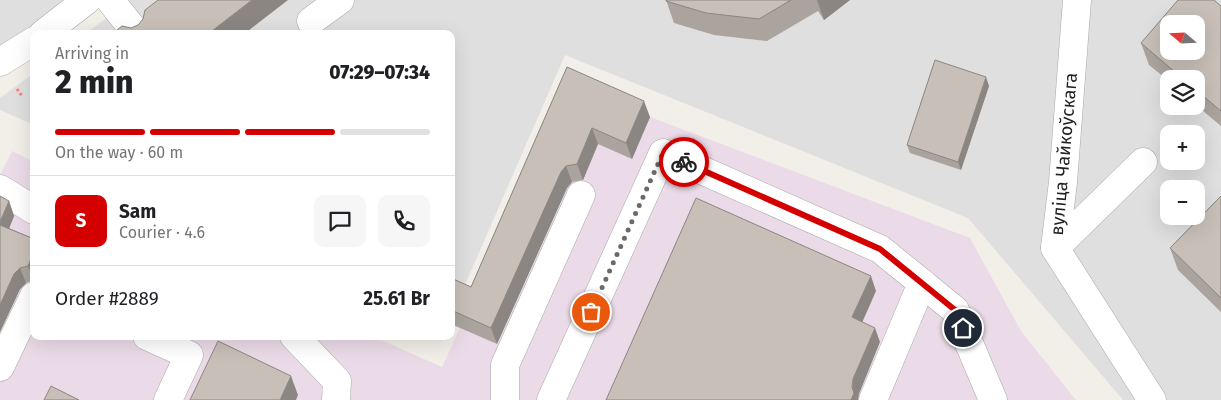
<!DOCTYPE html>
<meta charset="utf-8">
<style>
:root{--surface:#fff;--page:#f6f6f6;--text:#202124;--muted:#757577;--line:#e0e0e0;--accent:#d40000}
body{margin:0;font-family:"Fira Sans",sans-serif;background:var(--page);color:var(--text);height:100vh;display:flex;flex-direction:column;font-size:19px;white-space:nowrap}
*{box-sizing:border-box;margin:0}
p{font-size:16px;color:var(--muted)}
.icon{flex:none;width:28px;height:28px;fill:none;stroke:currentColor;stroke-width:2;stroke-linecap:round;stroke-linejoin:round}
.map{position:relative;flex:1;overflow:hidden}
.panel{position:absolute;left:30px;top:30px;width:425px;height:310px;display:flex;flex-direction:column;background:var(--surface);border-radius:10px;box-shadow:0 5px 20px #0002}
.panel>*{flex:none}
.needle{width:32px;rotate:289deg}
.fabs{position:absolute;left:1160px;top:15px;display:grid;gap:10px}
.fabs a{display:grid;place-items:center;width:45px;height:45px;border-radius:10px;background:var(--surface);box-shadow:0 5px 20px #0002;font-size:25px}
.pin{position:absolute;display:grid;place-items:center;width:42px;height:42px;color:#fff;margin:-21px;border:2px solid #fff;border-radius:50%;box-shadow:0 1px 5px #0007}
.courier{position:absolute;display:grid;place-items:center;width:50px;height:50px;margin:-25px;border:4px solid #d40000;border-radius:50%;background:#fff;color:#222;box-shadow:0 1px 6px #0007}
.headline em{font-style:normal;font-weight:800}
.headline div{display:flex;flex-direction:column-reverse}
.headline{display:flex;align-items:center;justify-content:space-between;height:85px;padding:0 25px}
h1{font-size:32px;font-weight:800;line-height:38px}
.bar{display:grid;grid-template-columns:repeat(4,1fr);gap:8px 5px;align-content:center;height:60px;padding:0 25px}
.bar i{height:6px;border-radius:4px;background:var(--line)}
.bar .on{background:var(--accent)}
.bar p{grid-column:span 4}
.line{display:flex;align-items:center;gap:12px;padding:0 25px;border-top:1px solid var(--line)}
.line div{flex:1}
.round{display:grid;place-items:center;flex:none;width:52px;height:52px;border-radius:10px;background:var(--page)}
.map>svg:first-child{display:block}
.residential{fill:#e0dfdf;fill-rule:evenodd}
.industrial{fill:#ebdbe8}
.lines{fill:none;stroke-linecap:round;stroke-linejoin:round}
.minor-casing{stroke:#a9a9a9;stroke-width:29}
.path{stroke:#fa8072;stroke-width:3;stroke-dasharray:2.5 2.5;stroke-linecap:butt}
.minor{stroke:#fff;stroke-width:28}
.wall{fill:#aba49e}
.shaded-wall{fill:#8b8681}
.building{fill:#c7bfb8;stroke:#8b8681;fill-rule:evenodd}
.done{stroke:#6b6a68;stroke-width:5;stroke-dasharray:0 9}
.route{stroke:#d40000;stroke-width:6}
.labels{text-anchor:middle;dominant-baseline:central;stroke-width:4;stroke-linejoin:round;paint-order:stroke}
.street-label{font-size:18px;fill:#222;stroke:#fff}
</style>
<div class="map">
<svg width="1221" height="400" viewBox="0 0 1221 400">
<rect width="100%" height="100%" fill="#f2efe9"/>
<g class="residential">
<path d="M 0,0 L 67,0 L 0,50 Z"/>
<path d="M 130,0 L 1221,0 L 1221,400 L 1123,400 L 968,218 L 565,55 L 451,317 L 451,34 L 85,34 ZM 1169,24 L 1196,24 L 1196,51 L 1169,51 ZM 1169,79 L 1196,79 L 1196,106 L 1169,106 ZM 1169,134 L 1196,134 L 1196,161 L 1169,161 ZM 1169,189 L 1196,189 L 1196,216 L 1169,216 Z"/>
<path d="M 34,73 L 34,125 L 0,110 L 0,98 Z"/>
</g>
<path class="industrial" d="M 573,83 L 650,117 L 970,238 L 1021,331 L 1076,400 L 0,400 L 0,175 L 12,151 L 34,162 L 34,173 L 29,184 L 34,186 L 34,336 L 372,336 L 442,367 Z"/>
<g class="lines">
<defs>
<g id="minor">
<path d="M 110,0 L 137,34"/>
<path d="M 1077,0 L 1063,182 L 1055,248 L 1152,400"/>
<path d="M 311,21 L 340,0"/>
<path d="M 43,34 L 87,0"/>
<path d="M 0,62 L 34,41"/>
<path d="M 0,189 L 34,210"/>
<path d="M 1055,248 L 1143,162"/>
<path d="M 147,336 L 189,355 L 168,400"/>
<path d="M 294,336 L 337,381 L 336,400"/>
<path d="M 0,367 L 34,296"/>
<path d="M 505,400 L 505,365 L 581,195"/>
<path d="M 551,400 L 663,153 L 880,249 L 955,310 L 993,400"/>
<path d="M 873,400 L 922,283"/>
</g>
</defs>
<use href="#minor" class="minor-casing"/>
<path class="path" d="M 17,89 L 22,96"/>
<use href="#minor" class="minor"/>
</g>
<g class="wall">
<path d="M 666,0 L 850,0 L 824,20 L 818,11 L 767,41 L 714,35 L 674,23 Z"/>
<path d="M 1221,6 L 1221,126 L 1196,105 L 1196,79 L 1169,79 L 1169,81 L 1149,65 L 1141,43 Z"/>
<path d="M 567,67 L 650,117 L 632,159 L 598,144 L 583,180 L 572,182 L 567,188 L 497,344 L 451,324 L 451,278 L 471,287 Z"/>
<path d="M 989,86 L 961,170 L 910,153 L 907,145 Z"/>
<path d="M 1221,196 L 1221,312 L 1178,270 L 1170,248 Z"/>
<path d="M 9,201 L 14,216 L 9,228 L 34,239 L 33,280 L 26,283 L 20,289 L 0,332 Z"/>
</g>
<g class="shaded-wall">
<path d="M 252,0 L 288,0 L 244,34 L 208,34 Z"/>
<path d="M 817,0 L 850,0 L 824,20 Z"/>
<path d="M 986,77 L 989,86 L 961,170 L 958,162 Z"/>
<path d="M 644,101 L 650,117 L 632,159 L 626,143 Z"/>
<path d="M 592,128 L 598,144 L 583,180 L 577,164 Z"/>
<path d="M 566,166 L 572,182 L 567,188 L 497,344 L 491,328 L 561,172 Z"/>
<path d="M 9,201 L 14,216 L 5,239 L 0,227 L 0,222 Z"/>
<path d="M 34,252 L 34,280 L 33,280 L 28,266 Z"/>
<path d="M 20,268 L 26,283 L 20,289 L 0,332 L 0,305 L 14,274 Z"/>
<path d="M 871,276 L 876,291 L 858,332 L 852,317 Z"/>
<path d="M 875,328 L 880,342 L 859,394 L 858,400 L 851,400 L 853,379 Z"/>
<path d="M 291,376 L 298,395 L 296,400 L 280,400 Z"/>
</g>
<g class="building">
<path d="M 158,0 L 252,0 L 208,34 L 112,34 L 122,26 L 131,28 L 138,25 L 143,19 L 145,10 Z"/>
<path d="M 666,0 L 791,0 L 759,19 L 706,13 L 666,1 Z"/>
<path d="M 1178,0 L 1214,0 L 1221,6 L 1221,111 L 1196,90 L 1196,79 L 1183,79 L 1141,43 ZM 1169,24 L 1196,24 L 1196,51 L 1169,51 Z"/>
<path d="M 935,60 L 986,77 L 958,162 L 907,145 Z"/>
<path d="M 567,67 L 644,101 L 626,143 L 592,128 L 577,164 L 566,166 L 561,172 L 491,328 L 451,310 L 451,278 L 471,287 Z"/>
<path d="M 0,196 L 9,201 L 0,222 Z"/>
<path d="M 1221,196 L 1221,298 L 1170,248 Z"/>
<path d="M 696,198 L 871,276 L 852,317 L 875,328 L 853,379 L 852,387 L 854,393 L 851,400 L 606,400 Z"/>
<path d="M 0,225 L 34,239 L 34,252 L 28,266 L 20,268 L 14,274 L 0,305 Z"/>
<path d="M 218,341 L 291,376 L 280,400 L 190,400 Z"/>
<path d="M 51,386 L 79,400 L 44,400 Z"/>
</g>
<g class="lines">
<path class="done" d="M 591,312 L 663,153 L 684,162"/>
<path class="route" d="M 684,162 L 880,249 L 955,310 L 963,328"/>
</g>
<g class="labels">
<g class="street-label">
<text transform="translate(1064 154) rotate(-85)">вуліца Чайкоўскага</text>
</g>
</g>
</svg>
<div class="fabs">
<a><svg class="needle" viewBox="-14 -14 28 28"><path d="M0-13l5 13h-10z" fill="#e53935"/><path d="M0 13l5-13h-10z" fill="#757577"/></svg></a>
<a><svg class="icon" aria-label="layers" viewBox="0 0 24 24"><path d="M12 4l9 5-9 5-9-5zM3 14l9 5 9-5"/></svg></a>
<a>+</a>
<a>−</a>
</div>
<div class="pin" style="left:591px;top:312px;background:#ea580c"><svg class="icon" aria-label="bag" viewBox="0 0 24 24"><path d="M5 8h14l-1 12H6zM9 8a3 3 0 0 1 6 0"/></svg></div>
<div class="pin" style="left:963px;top:328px;background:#1f2937"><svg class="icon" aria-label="home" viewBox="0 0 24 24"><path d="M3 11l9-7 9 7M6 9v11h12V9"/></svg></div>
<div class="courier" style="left:684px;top:162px"><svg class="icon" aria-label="bike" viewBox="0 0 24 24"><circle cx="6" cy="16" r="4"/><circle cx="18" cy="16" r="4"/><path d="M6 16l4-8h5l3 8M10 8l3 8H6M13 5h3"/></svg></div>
<section class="panel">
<div class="headline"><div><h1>2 min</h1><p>Arriving in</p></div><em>07:29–07:34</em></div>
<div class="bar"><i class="on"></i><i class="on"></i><i class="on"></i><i></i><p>On the way · 60 m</p></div>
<div class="line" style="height:90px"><b class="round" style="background:var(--accent);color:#fff">S</b><div><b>Sam</b><p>Courier · 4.6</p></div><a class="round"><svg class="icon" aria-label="chat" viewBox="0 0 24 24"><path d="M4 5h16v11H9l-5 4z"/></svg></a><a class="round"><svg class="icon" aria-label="phone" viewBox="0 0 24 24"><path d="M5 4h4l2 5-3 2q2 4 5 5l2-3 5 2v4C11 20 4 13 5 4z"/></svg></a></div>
<div class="line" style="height:65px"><div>Order #2889</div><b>25.61 Br</b></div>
</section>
</div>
